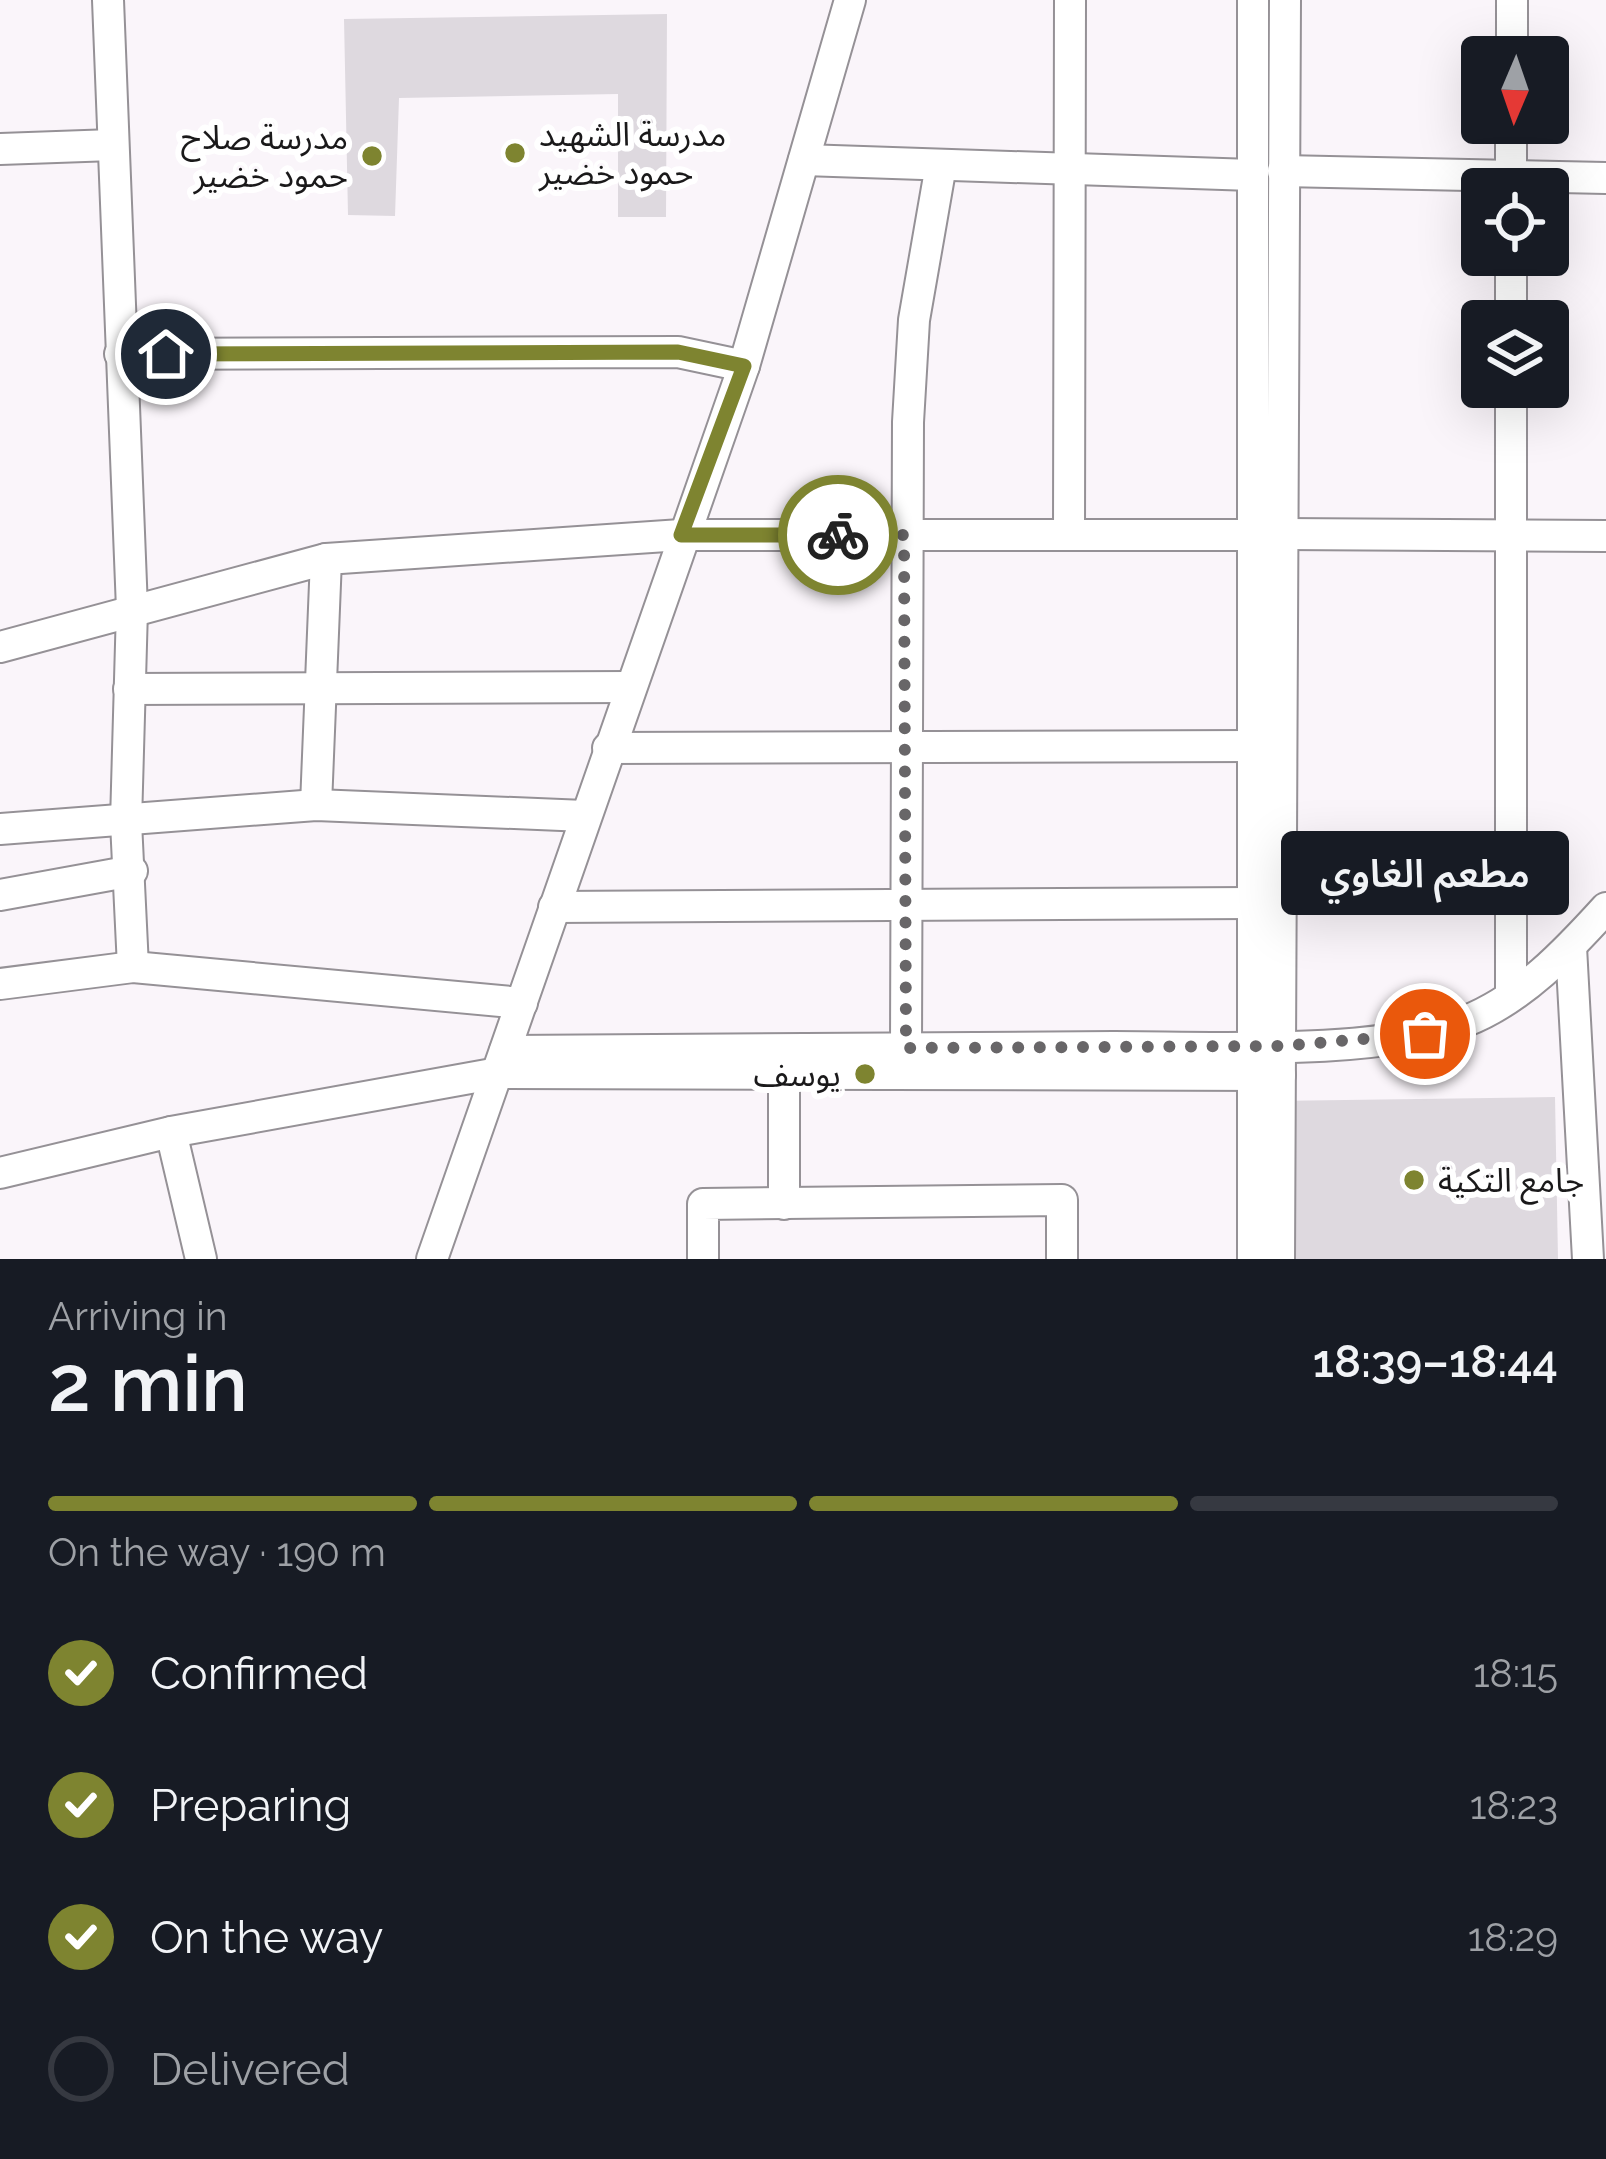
<!DOCTYPE html>
<meta charset="utf-8">
<style>
:root{--surface:#171b24;--page:#20242c;--text:#f1f3f6;--muted:#9ea1a6;--line:#363941;--accent:#7e8430}
body{margin:0;font-family:Raleway,"Noto Sans Arabic",sans-serif;background:var(--page);color:var(--text);height:100vh;display:flex;flex-direction:column;font-size:45px;white-space:nowrap}
*{box-sizing:border-box;margin:0}
p{font-size:39px;color:var(--muted)}
.icon{flex:none;width:66px;height:66px;fill:none;stroke:currentColor;stroke-width:2;stroke-linecap:round;stroke-linejoin:round}
.map{position:relative;height:1259px;overflow:hidden}
.side{display:flex;flex-direction:column;background:var(--surface);flex:1}
.side>*{flex:none}
.needle{width:78px;rotate:182deg}
.controls{position:absolute;left:1461px;top:36px;display:grid;gap:24px}
.controls a{display:grid;place-items:center;width:108px;height:108px;border-radius:12px;background:var(--surface);box-shadow:0 12px 48px #0002;font-size:60px}
.pin{position:absolute;display:grid;place-items:center;width:102px;height:102px;color:#fff;margin:-51px;border:6px solid #fff;border-radius:50%;box-shadow:0 3px 12px #0007}
.courier{position:absolute;display:grid;place-items:center;width:120px;height:120px;margin:-60px;border:9px solid #7e8430;border-radius:50%;background:#fff;color:#222;box-shadow:0 3px 15px #0007}
.bubble{position:absolute;height:84px;border-radius:12px;background:var(--surface);box-shadow:0 12px 48px #0002;font-size:39px;font-weight:600;line-height:84px;text-align:center}
.headline em{font-style:normal;font-weight:600}
.headline div{display:flex;flex-direction:column-reverse}
.headline{display:flex;align-items:center;justify-content:space-between;height:204px;padding:0 48px}
h1{font-size:78px;font-weight:600;line-height:90px}
.bar{display:grid;grid-template-columns:repeat(4,1fr);gap:18px 12px;align-content:center;height:144px;padding:0 48px}
.bar i{height:15px;border-radius:9px;background:var(--line)}
.bar .on{background:var(--accent)}
.bar p{grid-column:span 4}
ol{padding:0 48px;list-style:none}
li{display:flex;align-items:center;gap:36px;height:132px}
li p{margin-inline-start:auto}
li .icon{padding:12px;border-radius:50%;background:var(--accent);color:#fff;stroke-width:4}
li:last-child{color:var(--muted)}
li i{width:66px;height:66px;border:6px solid var(--line);border-radius:50%}
.map>svg:first-child{display:block}
.building{fill:#ded9df}
.lines{fill:none;stroke-linecap:round;stroke-linejoin:round}
.street-casing{stroke:#959196;stroke-width:34}
.street{stroke:#fff;stroke-width:30}
.done{stroke:#686668;stroke-width:12;stroke-dasharray:0 21.6}
.route{stroke:#7e8430;stroke-width:15}
.poi-dot{fill:#7e8430;stroke:#fff;stroke-width:4.5}
.labels{text-anchor:middle;dominant-baseline:central;stroke-width:12;stroke-linejoin:round;paint-order:stroke}
.poi-label{font-size:33px;fill:#1a191a;stroke:#fff;text-anchor:start}
</style>
<div class="map">
<svg width="1606" height="1259" viewBox="0 0 1606 1259">
<rect width="100%" height="100%" fill="#faf5fa"/>
<g class="building">
<path d="M 667,14 L 666,217 L 618,217 L 618,94 L 399,98 L 395,216 L 348,215 L 344,19 Z"/>
<path d="M 1555,1097 L 1558,1259 L 1271,1259 L 1273,1101 Z"/>
</g>
<g class="lines">
<defs>
<g id="street">
<path d="M 108,0 L 132,609 L 126,822 L 133,967"/>
<path d="M 1512,57 L 1512,0"/>
<path d="M 0,149 L 113,145"/>
<path d="M 804,160 L 1252,175"/>
<path d="M 1283,171 L 1606,178"/>
<path d="M 1511,189 L 1511,123"/>
<path d="M 1511,321 L 1511,255"/>
<path d="M 120,354 L 678,352 L 744,366"/>
<path d="M 1511,387 L 1511,996"/>
<path d="M 1283,534 L 1606,536"/>
<path d="M 1069,535 L 1070,0"/>
<path d="M 0,647 L 326,559 L 681,535 L 1252,535"/>
<path d="M 129,689 L 629,687"/>
<path d="M 608,748 L 1251,746"/>
<path d="M 316,805 L 326,559"/>
<path d="M 0,829 L 316,805 L 585,816"/>
<path d="M 0,895 L 132,871"/>
<path d="M 554,907 L 1251,903"/>
<path d="M 1571,947 L 1588,1259"/>
<path d="M 0,984 L 133,967 L 522,1003"/>
<path d="M 906,1048 L 908,422 L 914,320 L 941,165"/>
<path d="M 505,1051 C 708,1049 911,1048 1114,1047 C 1211,1047 1379,1056 1466,1021 C 1522,999 1567,951 1606,908"/>
<path d="M 171,1132 L 201,1259"/>
<path d="M 0,1173 L 171,1132 L 498,1073 L 1280,1075"/>
<path d="M 784,1204 L 784,1074"/>
<path d="M 432,1259 L 744,366 L 850,0"/>
<path d="M 703,1259 L 703,1204 L 1062,1200 L 1062,1259"/>
<path d="M 1253,1259 L 1253,0"/>
<path d="M 1279,1259 L 1285,0"/>
</g>
</defs>
<use href="#street" class="street-casing"/>
<use href="#street" class="street"/>
</g>
<g class="lines">
<path class="done" d="M 838,535 L 904,535 L 906,1048 L 1280,1046 L 1425,1034"/>
<path class="route" d="M 166,354 L 678,352 L 744,366 L 681,535 L 838,535"/>
</g>
<g class="poi-dot">
<circle cx="515" cy="153" r="12"/>
<circle cx="372" cy="156" r="12"/>
<circle cx="865" cy="1074" r="12"/>
<circle cx="1414" cy="1180" r="12"/>
</g>
<g class="labels">
<g class="poi-label">
<text x="539" y="134">مدرسة الشهيد<tspan x="539" dy="38">حمود خضير</tspan></text>
<text x="348" y="137" text-anchor="end">مدرسة صلاح<tspan x="348" dy="38">حمود خضير</tspan></text>
<text x="841" y="1074" text-anchor="end">يوسف</text>
<text x="1438" y="1180">جامع التكية</text>
</g>
</g>
</svg>
<div class="controls">
<a><svg class="needle" viewBox="-14 -14 28 28"><path d="M0-13l5 13h-10z" fill="#e53935"/><path d="M0 13l5-13h-10z" fill="#9ea1a6"/></svg></a>
<a><svg class="icon" aria-label="locate" viewBox="0 0 24 24"><circle cx="12" cy="12" r="6"/><path d="M12 2v4M12 18v4M2 12h4M18 12h4"/></svg></a>
<a><svg class="icon" aria-label="layers" viewBox="0 0 24 24"><path d="M12 4l9 5-9 5-9-5zM3 14l9 5 9-5"/></svg></a>
</div>
<div class="pin" style="left:1425px;top:1034px;background:#ea580c"><svg class="icon" aria-label="bag" viewBox="0 0 24 24"><path d="M5 8h14l-1 12H6zM9 8a3 3 0 0 1 6 0"/></svg></div>
<div class="pin" style="left:166px;top:354px;background:#1f2937"><svg class="icon" aria-label="home" viewBox="0 0 24 24"><path d="M3 11l9-7 9 7M6 9v11h12V9"/></svg></div>
<div class="courier" style="left:838px;top:535px"><svg class="icon" aria-label="bike" viewBox="0 0 24 24"><circle cx="6" cy="16" r="4"/><circle cx="18" cy="16" r="4"/><path d="M6 16l4-8h5l3 8M10 8l3 8H6M13 5h3"/></svg></div>
<div class="bubble" style="left:1281px;top:831px;width:288px">مطعم الغاوي</div>
</div>
<section class="side">
<div class="headline"><div><h1>2 min</h1><p>Arriving in</p></div><em>18:39–18:44</em></div>
<div class="bar"><i class="on"></i><i class="on"></i><i class="on"></i><i></i><p>On the way · 190 m</p></div>
<ol>
<li><svg class="icon" aria-label="check" viewBox="0 0 24 24"><path d="M5 12l5 5 9-10"/></svg>Confirmed<p>18:15</p></li>
<li><svg class="icon" aria-label="check" viewBox="0 0 24 24"><path d="M5 12l5 5 9-10"/></svg>Preparing<p>18:23</p></li>
<li><svg class="icon" aria-label="check" viewBox="0 0 24 24"><path d="M5 12l5 5 9-10"/></svg>On the way<p>18:29</p></li>
<li><i></i>Delivered</li>
</ol>
</section>
